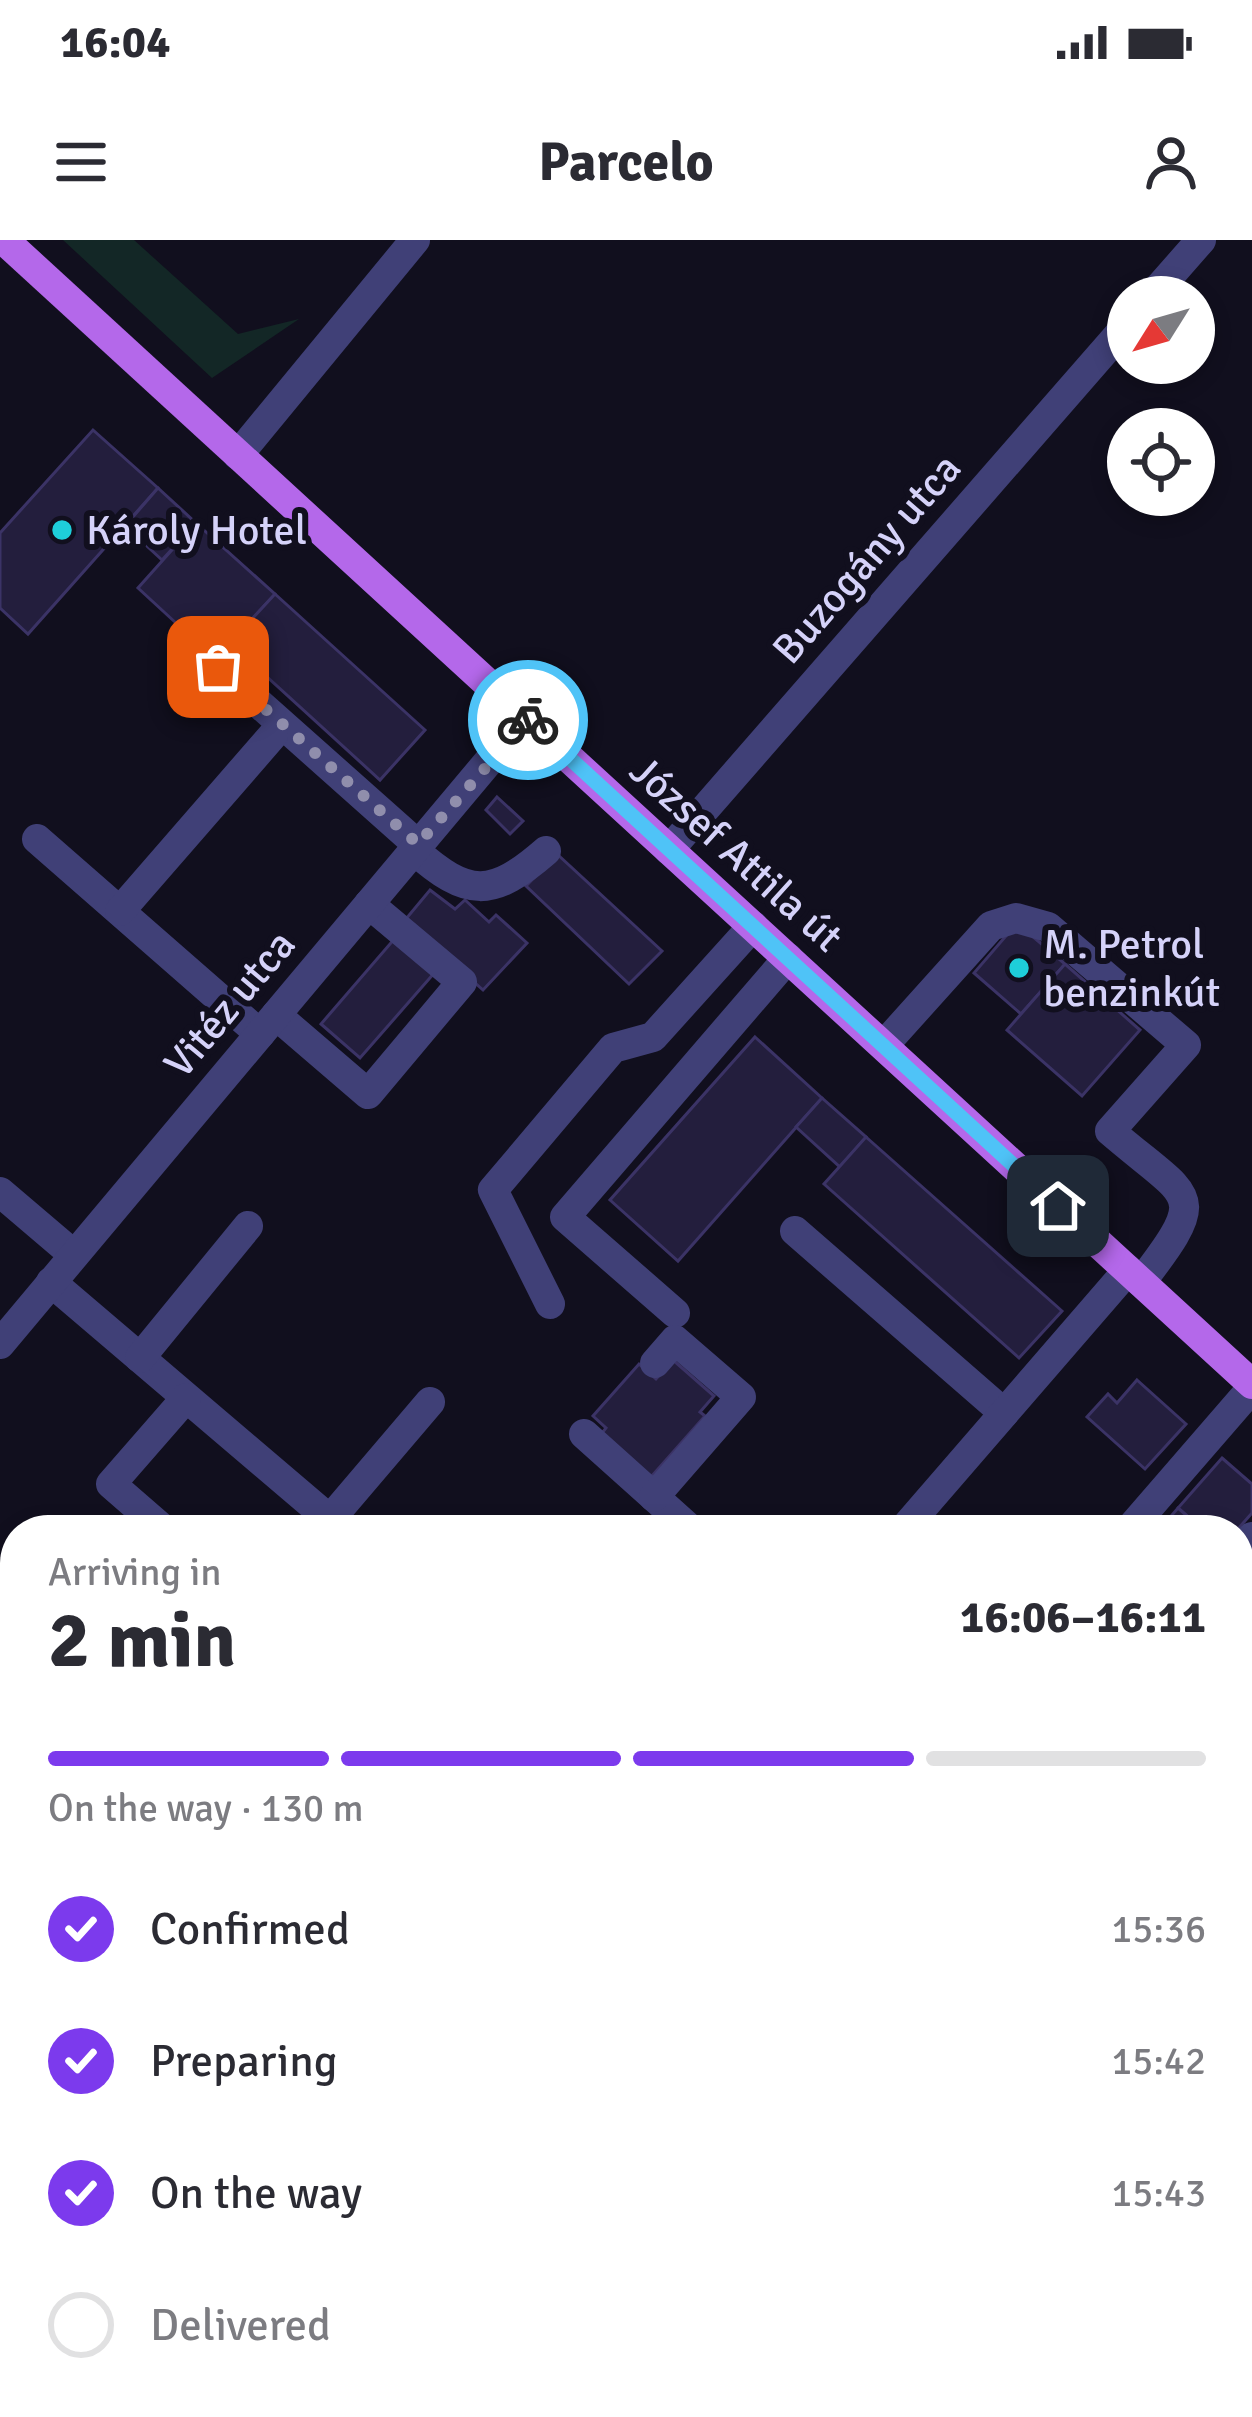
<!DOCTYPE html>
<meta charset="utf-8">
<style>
:root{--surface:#fff;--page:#f7f7f7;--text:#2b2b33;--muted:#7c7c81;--line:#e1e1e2;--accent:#7c3aed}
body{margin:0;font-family:Signika,sans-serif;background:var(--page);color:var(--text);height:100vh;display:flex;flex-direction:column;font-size:45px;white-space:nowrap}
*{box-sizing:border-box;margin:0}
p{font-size:39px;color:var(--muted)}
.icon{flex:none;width:66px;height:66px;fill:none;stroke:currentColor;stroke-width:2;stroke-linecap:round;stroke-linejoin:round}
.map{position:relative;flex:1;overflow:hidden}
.panel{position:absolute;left:0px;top:1275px;width:1254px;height:903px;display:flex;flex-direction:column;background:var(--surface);border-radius:48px 48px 0 0;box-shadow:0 6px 18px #0003}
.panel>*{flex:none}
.needle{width:78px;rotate:233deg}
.controls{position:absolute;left:1107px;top:36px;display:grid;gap:24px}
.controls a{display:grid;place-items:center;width:108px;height:108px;border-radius:50%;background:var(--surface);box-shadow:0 6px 18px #0003;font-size:60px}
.pin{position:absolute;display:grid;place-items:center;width:102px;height:102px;color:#fff;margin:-51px;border-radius:24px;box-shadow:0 6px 18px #0006}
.courier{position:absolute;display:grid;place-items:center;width:120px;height:120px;margin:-60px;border:9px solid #4fc3f7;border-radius:50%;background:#fff;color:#222;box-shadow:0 3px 15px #0007}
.head em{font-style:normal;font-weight:800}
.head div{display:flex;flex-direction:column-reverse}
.head{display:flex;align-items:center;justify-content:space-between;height:204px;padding:0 48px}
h1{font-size:78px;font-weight:800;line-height:90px}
.bar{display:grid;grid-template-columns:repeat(4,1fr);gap:18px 12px;align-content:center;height:144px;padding:0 48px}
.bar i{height:15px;border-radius:9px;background:var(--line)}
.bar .current{background:var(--accent)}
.bar p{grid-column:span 4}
ol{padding:0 48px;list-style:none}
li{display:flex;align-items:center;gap:36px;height:132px}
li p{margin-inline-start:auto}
li .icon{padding:12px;border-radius:50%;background:var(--accent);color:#fff;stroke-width:4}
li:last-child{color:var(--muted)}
li i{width:66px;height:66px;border:6px solid var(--line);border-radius:50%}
.status{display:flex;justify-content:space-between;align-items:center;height:84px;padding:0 60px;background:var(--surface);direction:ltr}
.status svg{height:33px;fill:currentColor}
header{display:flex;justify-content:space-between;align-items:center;height:156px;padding:0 48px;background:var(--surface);font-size:54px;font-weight:800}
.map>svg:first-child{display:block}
.green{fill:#132726}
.building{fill:#231e3d;stroke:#3b3366;stroke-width:3}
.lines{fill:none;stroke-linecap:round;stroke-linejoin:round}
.minor{stroke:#404077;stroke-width:30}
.major{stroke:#b468ea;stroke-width:30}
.done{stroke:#908eac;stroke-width:12;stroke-dasharray:0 21.6}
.route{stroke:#4fc3f7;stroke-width:15}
.poi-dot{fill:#1eceda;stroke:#110f1e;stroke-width:4.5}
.labels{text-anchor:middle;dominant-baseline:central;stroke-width:12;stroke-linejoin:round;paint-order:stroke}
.poi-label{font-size:42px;fill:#d5d2f9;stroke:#110f1e;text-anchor:start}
.street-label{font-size:42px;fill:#d5d2f9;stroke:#110f1e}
</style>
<div class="status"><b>16:04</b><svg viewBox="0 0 49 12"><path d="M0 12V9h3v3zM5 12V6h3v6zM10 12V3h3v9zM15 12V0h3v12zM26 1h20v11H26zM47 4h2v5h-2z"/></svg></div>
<header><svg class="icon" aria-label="menu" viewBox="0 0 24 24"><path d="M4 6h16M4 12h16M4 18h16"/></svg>Parcelo<svg class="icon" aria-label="person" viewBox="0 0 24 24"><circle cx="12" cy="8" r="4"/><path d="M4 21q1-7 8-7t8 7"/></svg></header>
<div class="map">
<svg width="1252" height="2177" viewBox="0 0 1252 2177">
<rect width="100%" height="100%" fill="#110f1e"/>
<path class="green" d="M 63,0 L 134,0 L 238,94 L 299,79 L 212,138 Z"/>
<g class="building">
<path d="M 93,190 L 158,248 L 28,394 L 0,368 L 0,293 Z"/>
<path d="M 158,248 L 196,283 L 162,320 L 125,286 Z"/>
<path d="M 196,283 L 275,354 L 215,419 L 138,348 Z"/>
<path d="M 275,354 L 425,490 L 380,540 L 230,403 Z"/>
<path d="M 497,557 L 523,581 L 510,594 L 486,570 Z"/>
<path d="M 557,614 L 662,711 L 629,744 L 526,646 Z"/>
<path d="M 430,650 L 455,669 L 465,660 L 489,682 L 496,675 L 527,703 L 483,750 L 405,680 Z"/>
<path d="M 1017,683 L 1065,724 L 1021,774 L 974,733 Z"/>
<path d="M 396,697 L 436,731 L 360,818 L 321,784 Z"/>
<path d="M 1065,724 L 1140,790 L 1082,856 L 1007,790 Z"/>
<path d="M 755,797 L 822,858 L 678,1021 L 610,960 Z"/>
<path d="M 822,858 L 866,897 L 840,927 L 796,887 Z"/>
<path d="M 866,897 L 1062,1071 L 1019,1118 L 824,944 Z"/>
<path d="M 673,1120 L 714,1156 L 700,1172 L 705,1176 L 651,1237 L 602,1193 L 606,1188 L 593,1176 L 639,1124 L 656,1139 Z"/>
<path d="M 1137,1140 L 1186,1184 L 1145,1229 L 1087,1177 L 1108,1154 L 1117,1163 Z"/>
<path d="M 1222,1218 L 1252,1244 L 1252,1273 L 1237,1290 L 1203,1290 L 1178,1268 Z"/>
<path d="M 1178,1268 L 1202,1289 L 1202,1290 L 1159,1290 Z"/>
<path d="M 1239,1392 L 1252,1404 L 1252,1473 L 1243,1484 Z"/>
<path d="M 1239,1818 L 1252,1829 L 1252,1858 L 1239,1874 Z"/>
<path d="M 1239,1988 L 1252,1999 L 1252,2040 L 1239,2056 Z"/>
<path d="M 1239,2076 L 1252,2087 L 1252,2124 L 1239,2114 Z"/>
<path d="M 412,2163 L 474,2163 L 466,2172 L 472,2177 L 416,2177 L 407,2170 Z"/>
<path d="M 757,2163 L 814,2163 L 816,2165 L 806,2177 L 775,2177 Z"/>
<path d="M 947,2163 L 999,2163 L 988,2177 L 964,2177 Z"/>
</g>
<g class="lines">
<g class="minor">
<path d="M 1151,57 L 1201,0"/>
<path d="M 238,215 L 415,0"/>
<path d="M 218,427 L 418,605"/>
<path d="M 37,599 L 260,794"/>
<path d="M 414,610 C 468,658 492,658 546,611"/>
<path d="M 669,610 L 1128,84"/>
<path d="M 120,671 L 273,495"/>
<path d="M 276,775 L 368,854 L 462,742 L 369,664"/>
<path d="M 884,805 L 991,686 L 1016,678 L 1048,687 L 1186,805 L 1110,891 C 1191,961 1212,950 1141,1042"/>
<path d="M 0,952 L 74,1015"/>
<path d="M 795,991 L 1004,1173"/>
<path d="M 51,1042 L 342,1290"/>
<path d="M 550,1064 L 493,950 L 613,808 L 653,797 L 753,686"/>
<path d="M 675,1073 L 565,977 L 788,718"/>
<path d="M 0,1104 L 525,478"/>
<path d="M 140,1118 L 248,986"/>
<path d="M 584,1194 L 691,1290"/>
<path d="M 654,1257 L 741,1157 L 675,1100 L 655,1123"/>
<path d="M 164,1290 L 111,1244 L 186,1158"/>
<path d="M 321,1290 L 430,1162"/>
<path d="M 903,1290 L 1128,1030"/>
<path d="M 1129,1290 L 1252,1148"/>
<path d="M 1239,1312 L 1252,1297"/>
<path d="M 1239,1351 L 1252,1362"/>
<path d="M 0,1369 L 15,1382"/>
<path d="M 1239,1918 L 1252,1903"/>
<path d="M 900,2163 L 916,2177"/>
<path d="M 378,2177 L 390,2163"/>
<path d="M 1023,2177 L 1035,2163"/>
</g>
<path class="major" d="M 4,0 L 1252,1144"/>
</g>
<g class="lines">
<path class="done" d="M 218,427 L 418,604 L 528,480"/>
<path class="route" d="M 528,480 L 1058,966"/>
</g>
<g class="poi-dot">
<circle cx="62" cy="290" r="12"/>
<circle cx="1019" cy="728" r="12"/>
</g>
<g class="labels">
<g class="poi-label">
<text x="86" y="290">Károly Hotel</text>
<text x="1043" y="704">M. Petrol<tspan x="1043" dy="48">benzinkút</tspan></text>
</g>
<g class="street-label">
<text transform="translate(867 319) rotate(-49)">Buzogány utca</text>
<text transform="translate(736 614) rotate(42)">József Attila út</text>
<text transform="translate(230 764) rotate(-50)">Vitéz utca</text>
</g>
</g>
</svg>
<div class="controls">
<a><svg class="needle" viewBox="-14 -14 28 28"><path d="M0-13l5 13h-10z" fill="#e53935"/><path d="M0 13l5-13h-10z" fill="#7c7c81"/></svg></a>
<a><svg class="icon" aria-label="locate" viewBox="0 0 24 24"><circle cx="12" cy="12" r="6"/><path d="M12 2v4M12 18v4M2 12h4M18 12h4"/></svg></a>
</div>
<div class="pin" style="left:218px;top:427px;background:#ea580c"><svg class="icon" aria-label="bag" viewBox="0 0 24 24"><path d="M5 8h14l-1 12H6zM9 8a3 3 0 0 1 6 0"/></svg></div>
<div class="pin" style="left:1058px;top:966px;background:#1f2937"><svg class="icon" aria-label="home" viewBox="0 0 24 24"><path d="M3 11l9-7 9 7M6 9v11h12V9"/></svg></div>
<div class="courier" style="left:528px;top:480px"><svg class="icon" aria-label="bike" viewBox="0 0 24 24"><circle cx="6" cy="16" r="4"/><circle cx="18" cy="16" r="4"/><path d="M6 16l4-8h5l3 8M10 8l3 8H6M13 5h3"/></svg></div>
<section class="panel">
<div class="head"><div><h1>2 min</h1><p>Arriving in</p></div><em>16:06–16:11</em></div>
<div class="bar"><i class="current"></i><i class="current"></i><i class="current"></i><i></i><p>On the way · 130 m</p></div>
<ol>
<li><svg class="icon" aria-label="check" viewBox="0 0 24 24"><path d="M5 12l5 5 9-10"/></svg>Confirmed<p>15:36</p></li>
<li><svg class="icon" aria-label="check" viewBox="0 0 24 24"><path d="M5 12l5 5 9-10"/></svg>Preparing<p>15:42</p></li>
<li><svg class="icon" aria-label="check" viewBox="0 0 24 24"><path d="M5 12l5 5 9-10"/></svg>On the way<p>15:43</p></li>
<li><i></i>Delivered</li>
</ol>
</section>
</div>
